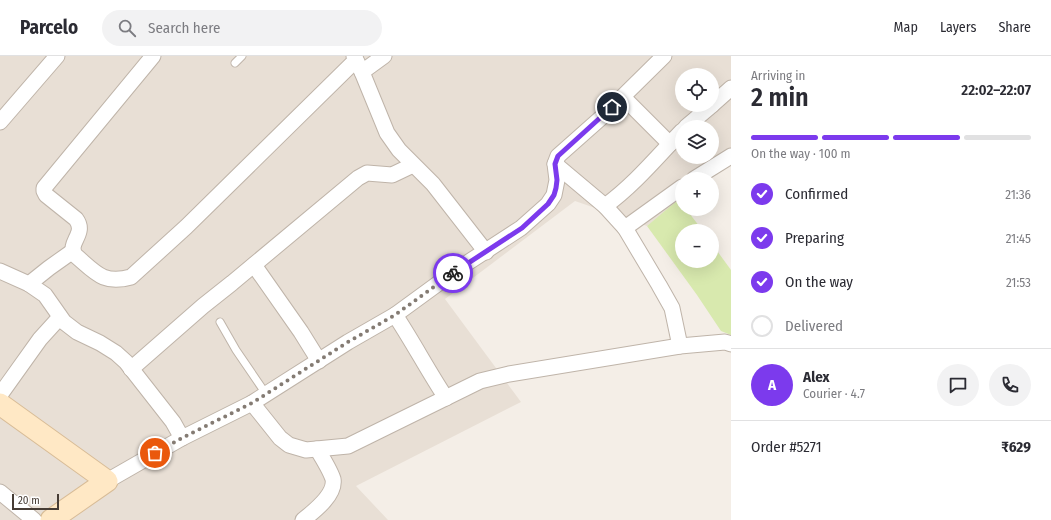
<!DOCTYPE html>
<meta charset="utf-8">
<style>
:root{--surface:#fff;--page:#f2f2f3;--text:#2b2b33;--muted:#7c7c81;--line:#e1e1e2;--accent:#7c3aed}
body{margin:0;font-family:"Fira Sans Condensed",sans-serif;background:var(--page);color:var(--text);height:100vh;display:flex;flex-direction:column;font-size:15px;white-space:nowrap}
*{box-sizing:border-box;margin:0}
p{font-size:13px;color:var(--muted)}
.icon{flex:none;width:22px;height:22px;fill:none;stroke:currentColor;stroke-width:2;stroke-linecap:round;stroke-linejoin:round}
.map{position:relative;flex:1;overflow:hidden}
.sheet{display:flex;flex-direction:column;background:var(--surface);width:320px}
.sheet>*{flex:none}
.buttons{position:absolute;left:675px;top:12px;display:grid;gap:8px}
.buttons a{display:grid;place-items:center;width:44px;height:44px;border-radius:50%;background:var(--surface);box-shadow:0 4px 16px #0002;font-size:20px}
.scale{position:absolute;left:12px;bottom:10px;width:47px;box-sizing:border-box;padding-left:4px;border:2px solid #473d35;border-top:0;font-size:11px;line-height:14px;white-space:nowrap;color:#473d35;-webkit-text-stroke:3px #fff;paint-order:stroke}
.pin{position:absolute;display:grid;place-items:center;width:34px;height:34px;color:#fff;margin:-17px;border:2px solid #fff;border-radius:50%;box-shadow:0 1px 4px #0007}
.courier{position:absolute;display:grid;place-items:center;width:40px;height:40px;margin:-20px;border:3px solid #7c3aed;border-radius:50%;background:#fff;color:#222;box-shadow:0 1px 5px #0007}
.headline em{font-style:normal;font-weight:600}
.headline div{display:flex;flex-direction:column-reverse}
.headline{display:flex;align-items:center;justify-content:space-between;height:68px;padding:0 20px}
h1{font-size:26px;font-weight:600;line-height:30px}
.bar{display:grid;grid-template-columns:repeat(4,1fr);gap:6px 4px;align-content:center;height:48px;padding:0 20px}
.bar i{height:5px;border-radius:3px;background:var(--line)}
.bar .selected{background:var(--accent)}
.bar p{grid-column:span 4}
.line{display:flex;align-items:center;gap:10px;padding:0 20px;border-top:1px solid var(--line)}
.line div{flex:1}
.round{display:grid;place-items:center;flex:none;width:42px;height:42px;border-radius:21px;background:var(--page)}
ol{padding:0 20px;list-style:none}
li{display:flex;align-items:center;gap:12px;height:44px}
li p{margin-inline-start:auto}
li .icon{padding:4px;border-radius:50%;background:var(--accent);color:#fff;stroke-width:4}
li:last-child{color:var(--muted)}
li i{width:22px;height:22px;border:2px solid var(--line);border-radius:50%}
header{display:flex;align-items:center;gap:24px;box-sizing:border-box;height:56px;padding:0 20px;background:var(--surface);border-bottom:1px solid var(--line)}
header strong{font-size:19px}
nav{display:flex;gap:22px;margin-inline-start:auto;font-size:14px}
.search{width:280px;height:36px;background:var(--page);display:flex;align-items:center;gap:10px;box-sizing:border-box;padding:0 14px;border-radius:22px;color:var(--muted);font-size:15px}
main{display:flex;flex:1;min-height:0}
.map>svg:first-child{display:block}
.residential{fill:#e8dfd5;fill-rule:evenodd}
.green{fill:#d8e9ae}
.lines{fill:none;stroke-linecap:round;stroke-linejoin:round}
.lane-casing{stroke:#bfb4a9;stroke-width:9}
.street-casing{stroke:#bfb4a9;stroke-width:17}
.secondary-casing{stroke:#d8bc97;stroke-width:23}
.lane{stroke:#fff;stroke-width:7}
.street{stroke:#fff;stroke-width:15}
.secondary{stroke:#ffe8c5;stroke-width:21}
.done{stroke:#847b73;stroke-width:4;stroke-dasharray:0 7.2}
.route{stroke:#7c3aed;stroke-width:5}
</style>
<header>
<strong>Parcelo</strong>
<div class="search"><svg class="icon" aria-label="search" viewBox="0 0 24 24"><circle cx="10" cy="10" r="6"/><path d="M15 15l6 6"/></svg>Search here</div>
<nav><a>Map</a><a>Layers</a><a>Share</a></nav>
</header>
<main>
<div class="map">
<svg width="731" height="464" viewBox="0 0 731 464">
<rect width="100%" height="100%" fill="#f4eee7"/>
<path class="residential" d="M 0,0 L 731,0 L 731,106 L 708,123 L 682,123 L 682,142 L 647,170 L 575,145 L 445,243 L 521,346 L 356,430 L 388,464 L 0,464 ZM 682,19 L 712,19 L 712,49 L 682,49 ZM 682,71 L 712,71 L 712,101 L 682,101 Z"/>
<path class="green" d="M 679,143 L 682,147 L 682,153 L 686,153 L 703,175 L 682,175 L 682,205 L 712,205 L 712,188 L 731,214 L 731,279 L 721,275 L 697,239 L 647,170 Z"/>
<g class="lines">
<defs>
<g id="lane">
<path d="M 235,7 L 242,0"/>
<path d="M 220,266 L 236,294 L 266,338"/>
</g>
<g id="street">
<path d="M 153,0 L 44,132 L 44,135 L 46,139 L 76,163 C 87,178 67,186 75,199 C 95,216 103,229 131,221 L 186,171 L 356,4"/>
<path d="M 354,0 L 362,16 L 387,77 L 399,94 L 433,128 L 486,196"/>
<path d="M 362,16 L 384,0"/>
<path d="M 623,41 L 670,88"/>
<path d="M 712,49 L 731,32"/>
<path d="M 0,66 L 57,0"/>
<path d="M 686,71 L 712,49"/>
<path d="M 555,108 L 605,150 L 625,172 L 659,229 L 672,252 L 680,290"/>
<path d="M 694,123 L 731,100"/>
<path d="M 605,150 C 634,129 657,101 682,75"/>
<path d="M 625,172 L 682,131"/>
<path d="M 254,209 L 301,276 L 319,305"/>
<path d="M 0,215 L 29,228 L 45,239 L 64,266 L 77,276 L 100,287 L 116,297 L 126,306 L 173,366 L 182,382"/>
<path d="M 29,228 L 49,212 L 73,195"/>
<path d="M 395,259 C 413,286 428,315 446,342"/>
<path d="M 131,313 L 203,250 L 232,227 L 358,122 L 367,117 L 392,119 L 413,109"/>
<path d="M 0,339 L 40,283 L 60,261"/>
<path d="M 252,347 L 280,382 L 289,389 L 306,394 L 348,390 L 480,325 L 509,318 L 680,290 L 725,286 L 731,288"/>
<path d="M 107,425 L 182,382 L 252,347 L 348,286 L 395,259 L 458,213 L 521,172 L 548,148 L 554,139 L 557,124 L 555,108 L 558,100 L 602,61 L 664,0"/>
<path d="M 0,436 L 34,464"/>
<path d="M 303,464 C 313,456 336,439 333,423 C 330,414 322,401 317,393"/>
</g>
<path id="secondary" d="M 0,348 L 107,425 L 51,464"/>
</defs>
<use href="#lane" class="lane-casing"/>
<use href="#street" class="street-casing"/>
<use href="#secondary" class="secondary-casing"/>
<use href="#lane" class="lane"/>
<use href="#street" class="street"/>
<use href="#secondary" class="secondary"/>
</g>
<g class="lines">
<path class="done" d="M 155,397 L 182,382 L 252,347 L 348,286 L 395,259 L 453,217"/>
<path class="route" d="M 453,217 L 522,172 L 548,148 L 554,139 L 556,132 L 557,124 L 555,108 L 558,100 L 612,51"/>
</g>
</svg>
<div class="buttons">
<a><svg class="icon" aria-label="locate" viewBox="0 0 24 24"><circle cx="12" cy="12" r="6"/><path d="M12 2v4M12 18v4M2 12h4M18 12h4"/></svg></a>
<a><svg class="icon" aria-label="layers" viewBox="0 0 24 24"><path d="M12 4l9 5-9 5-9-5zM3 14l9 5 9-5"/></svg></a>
<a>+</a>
<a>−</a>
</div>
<div class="scale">20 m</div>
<div class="pin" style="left:155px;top:397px;background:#ea580c"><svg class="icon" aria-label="bag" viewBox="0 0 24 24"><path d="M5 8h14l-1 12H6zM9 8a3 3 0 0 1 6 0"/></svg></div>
<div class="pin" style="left:612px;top:51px;background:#1f2937"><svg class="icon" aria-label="home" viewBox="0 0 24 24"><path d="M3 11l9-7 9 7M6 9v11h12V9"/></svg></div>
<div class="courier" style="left:453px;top:217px"><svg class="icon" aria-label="bike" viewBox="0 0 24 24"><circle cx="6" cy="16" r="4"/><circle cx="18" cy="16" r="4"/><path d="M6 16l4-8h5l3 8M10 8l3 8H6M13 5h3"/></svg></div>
</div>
<section class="sheet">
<div class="headline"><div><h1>2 min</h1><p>Arriving in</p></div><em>22:02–22:07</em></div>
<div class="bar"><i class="selected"></i><i class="selected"></i><i class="selected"></i><i></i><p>On the way · 100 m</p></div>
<ol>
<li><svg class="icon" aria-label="check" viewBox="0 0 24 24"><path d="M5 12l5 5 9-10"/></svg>Confirmed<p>21:36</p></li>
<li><svg class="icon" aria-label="check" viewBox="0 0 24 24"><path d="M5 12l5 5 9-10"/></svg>Preparing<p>21:45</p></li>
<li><svg class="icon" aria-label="check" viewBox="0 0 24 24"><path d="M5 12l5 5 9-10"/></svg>On the way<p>21:53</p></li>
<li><i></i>Delivered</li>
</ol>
<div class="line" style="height:72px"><b class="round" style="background:var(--accent);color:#fff">A</b><div><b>Alex</b><p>Courier · 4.7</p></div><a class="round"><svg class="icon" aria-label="chat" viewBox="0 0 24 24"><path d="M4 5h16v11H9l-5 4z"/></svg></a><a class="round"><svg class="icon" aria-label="phone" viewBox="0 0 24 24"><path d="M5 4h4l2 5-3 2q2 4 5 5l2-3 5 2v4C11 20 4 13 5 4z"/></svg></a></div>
<div class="line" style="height:52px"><div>Order #5271</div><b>₹629</b></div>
</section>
</main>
